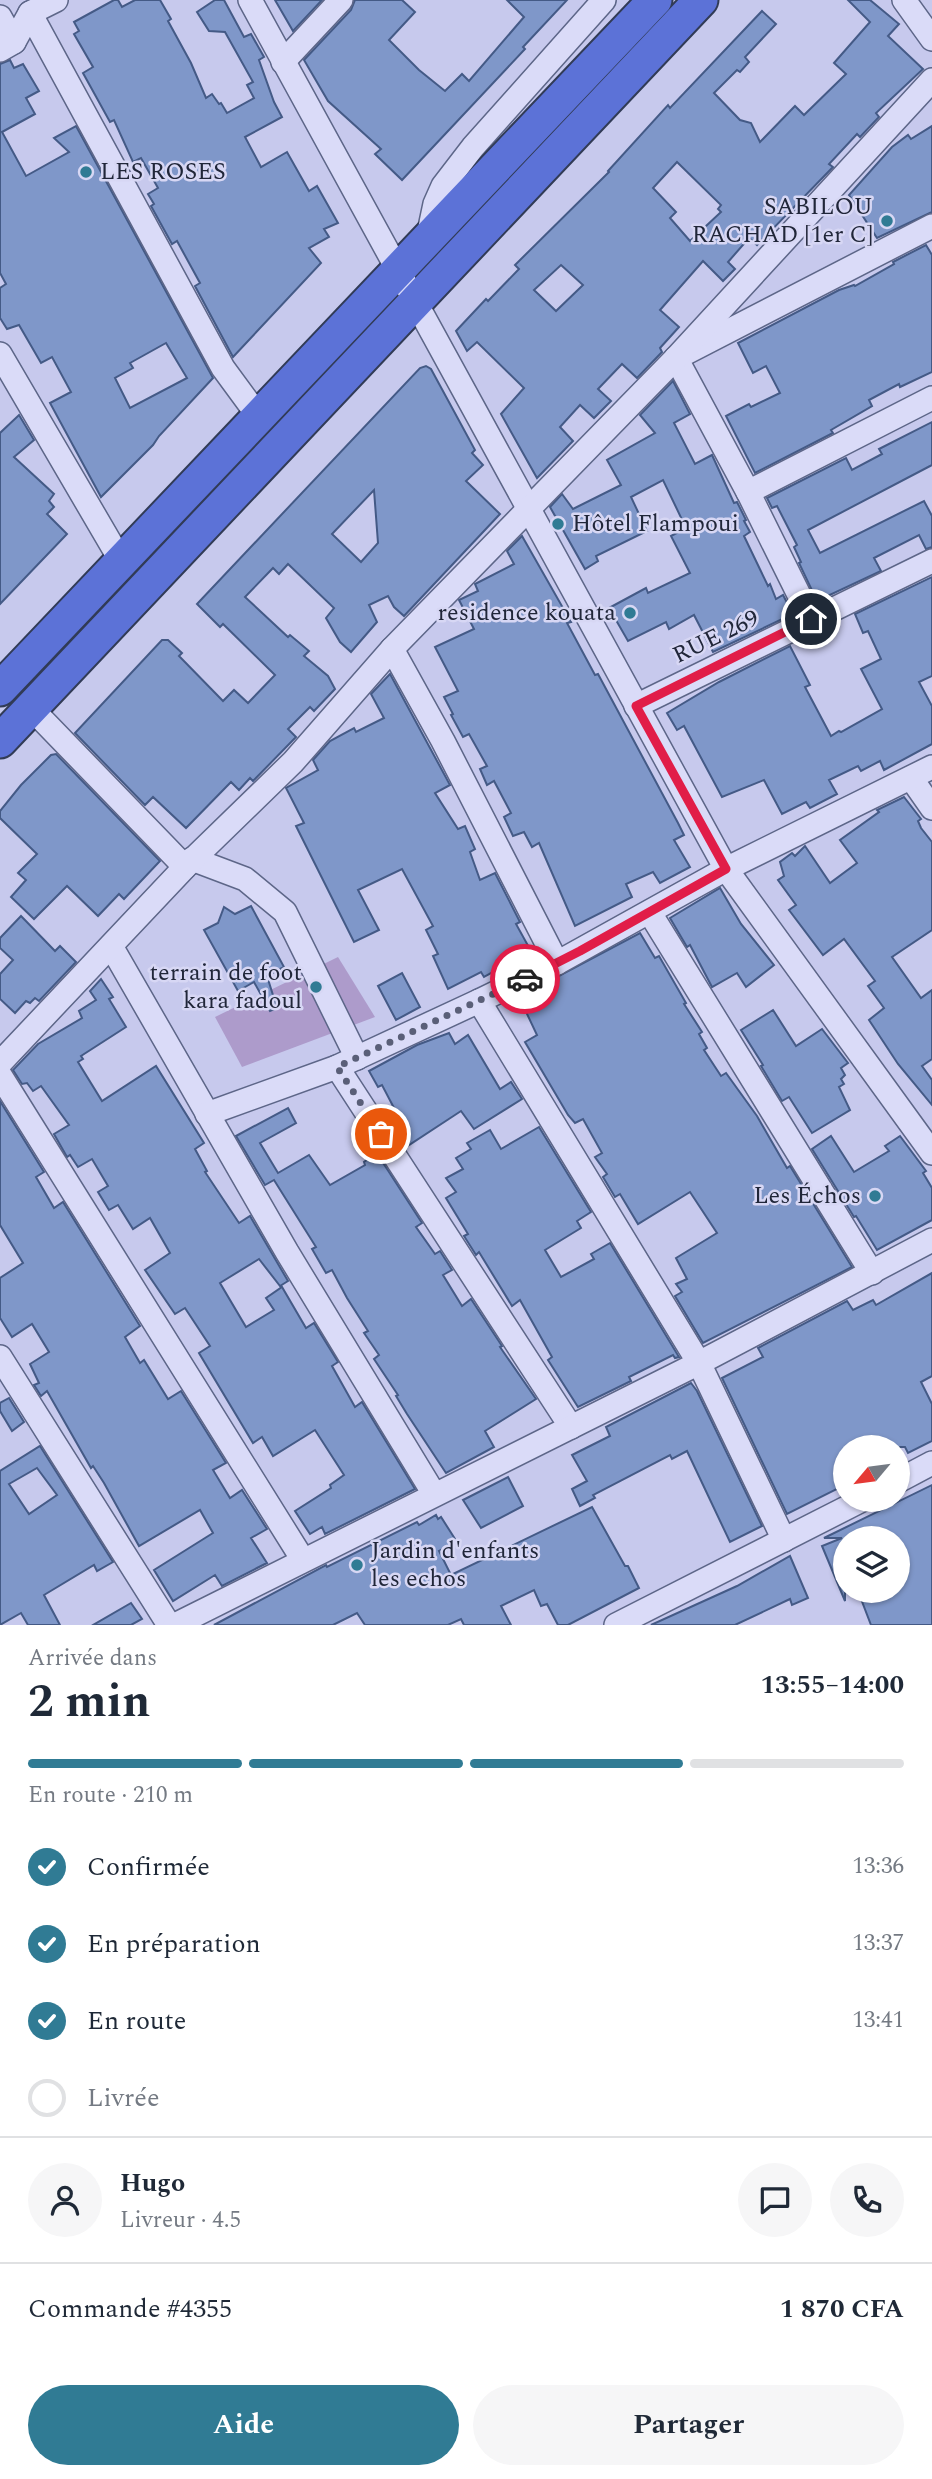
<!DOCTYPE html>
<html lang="fr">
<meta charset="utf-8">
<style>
:root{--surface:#fff;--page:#f6f6f7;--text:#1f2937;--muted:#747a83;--line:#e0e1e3;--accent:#307b94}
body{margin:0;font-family:Spectral,serif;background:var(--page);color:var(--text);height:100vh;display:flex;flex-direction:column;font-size:26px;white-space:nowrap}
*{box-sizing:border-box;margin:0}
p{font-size:23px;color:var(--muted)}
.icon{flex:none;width:38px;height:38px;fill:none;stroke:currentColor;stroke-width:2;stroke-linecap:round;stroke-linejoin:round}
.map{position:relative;height:1625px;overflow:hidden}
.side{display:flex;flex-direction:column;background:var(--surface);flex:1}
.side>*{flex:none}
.needle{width:46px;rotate:241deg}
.fabs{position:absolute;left:833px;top:1435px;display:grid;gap:14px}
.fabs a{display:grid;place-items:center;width:77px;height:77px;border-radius:50%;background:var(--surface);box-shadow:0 2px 5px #0004;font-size:35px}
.pin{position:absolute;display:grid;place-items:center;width:60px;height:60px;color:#fff;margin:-30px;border:4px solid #fff;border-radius:50%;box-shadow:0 2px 7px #0007}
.courier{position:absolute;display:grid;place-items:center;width:70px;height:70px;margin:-35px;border:5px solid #e11d48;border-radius:50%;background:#fff;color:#222;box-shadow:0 2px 9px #0007}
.summary em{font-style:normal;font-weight:700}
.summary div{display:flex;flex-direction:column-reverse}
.summary{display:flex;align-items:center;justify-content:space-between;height:119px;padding:0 28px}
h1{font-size:46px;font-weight:700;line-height:52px}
.bar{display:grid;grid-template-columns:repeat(4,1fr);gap:10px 7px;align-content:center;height:84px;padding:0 28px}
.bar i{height:9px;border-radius:5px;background:var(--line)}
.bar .selected{background:var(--accent)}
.bar p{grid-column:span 4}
.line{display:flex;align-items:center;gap:18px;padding:0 28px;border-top:2px solid var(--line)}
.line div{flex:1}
.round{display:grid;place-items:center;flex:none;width:74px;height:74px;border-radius:37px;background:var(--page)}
ol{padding:0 28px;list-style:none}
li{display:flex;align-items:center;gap:21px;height:77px}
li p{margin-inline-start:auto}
li .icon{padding:7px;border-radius:50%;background:var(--accent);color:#fff;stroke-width:4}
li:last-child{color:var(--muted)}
li i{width:38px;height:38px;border:4px solid var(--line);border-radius:50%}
.button{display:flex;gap:14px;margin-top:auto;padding:14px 28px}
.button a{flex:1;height:80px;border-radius:42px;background:var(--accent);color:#fff;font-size:28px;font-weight:700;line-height:80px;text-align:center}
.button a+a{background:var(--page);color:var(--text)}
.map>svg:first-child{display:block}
.green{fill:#ad9bcb}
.building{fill:#7f97c9;stroke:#445a86;stroke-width:2;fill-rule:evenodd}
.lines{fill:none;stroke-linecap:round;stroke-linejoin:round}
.minor-casing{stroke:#5d6688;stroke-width:26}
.highway-casing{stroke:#313b56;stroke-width:37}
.minor{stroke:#dadbf8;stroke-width:23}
.highway{stroke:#5c72d7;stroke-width:33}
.done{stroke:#5a5f78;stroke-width:7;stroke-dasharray:0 12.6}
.route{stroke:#e11d48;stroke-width:9}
.poi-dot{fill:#307b94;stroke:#d7d7f4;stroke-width:2.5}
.labels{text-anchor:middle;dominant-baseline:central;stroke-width:5;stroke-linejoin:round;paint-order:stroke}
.poi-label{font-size:24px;fill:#202639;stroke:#d7d7f4;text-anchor:end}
.street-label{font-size:24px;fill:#202639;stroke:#d7d7f4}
</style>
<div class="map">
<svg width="932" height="1625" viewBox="0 0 932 1625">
<rect width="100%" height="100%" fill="#c7c9ed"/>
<path class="green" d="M 338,957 L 375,1017 L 242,1067 L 215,1017 Z"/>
<g class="building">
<path d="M 114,0 L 118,0 L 122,7 L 135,0 L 160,0 L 171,19 L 168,21 L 191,63 L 206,98 L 212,94 L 219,104 L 221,103 L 227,113 L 254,98 L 247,85 L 253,82 L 225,32 L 209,31 L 197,12 L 215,0 L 224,0 L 244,37 L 251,34 L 264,57 L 259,60 L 274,102 L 282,117 L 245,137 L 261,167 L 287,152 L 309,191 L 317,186 L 338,223 L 324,229 L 329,237 L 309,248 L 321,263 L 233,357 L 195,286 L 200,283 L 177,241 L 172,244 L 151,206 L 154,204 L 148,194 L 158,188 L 141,158 L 133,162 L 114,120 L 110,122 L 83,73 L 93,67 L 74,34 L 79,31 L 74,22 Z"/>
<path d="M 275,0 L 322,0 L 293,31 Z"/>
<path d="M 355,0 L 402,0 L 415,12 L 389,40 L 419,70 L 445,91 L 462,74 L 469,81 L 524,17 L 507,0 L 567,0 L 523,47 L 525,49 L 402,180 L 375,154 L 381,149 L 328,101 L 304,60 L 351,10 Z"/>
<path d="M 848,0 L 870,0 L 899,24 L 888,36 L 923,69 L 876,113 L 879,117 L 860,137 L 857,134 L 829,164 L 833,167 L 757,245 L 749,238 L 728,262 L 735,269 L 723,281 L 703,261 L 660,310 L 679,327 L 660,348 L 662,352 L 637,378 L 622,364 L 598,389 L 611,401 L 594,418 L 580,405 L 560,427 L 573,441 L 537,478 L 501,414 L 524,388 L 477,342 L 467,351 L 456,331 L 486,299 L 488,301 L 519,269 L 515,265 L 609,172 L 608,171 L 668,105 L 670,108 L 762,11 L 776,24 L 745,57 L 749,62 L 740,72 L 737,70 L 714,93 L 740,120 L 751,123 L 760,142 L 795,106 L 804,115 L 846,74 L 834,63 L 870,22 ZM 677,162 L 721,205 L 718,209 L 721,212 L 690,241 L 670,218 L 676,212 L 653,188 ZM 561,265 L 583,285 L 556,311 L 534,290 Z"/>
<path d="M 10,60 L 14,68 L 23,64 L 39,91 L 26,98 L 35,114 L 2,132 L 26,176 L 69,152 L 54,138 L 76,126 L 213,378 L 159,436 L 153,445 L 101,497 L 50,403 L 71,392 L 52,357 L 41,363 L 19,325 L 7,329 L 0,318 L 0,288 L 6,284 L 0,273 L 0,64 ZM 166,343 L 187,378 L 130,408 L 115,378 L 133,368 L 130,363 Z"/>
<path d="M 932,126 L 932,212 L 877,238 L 849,195 L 892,147 L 908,135 L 911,139 Z"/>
<path d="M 926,245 L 932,255 L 932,372 L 900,387 L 899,384 L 869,400 L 872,406 L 831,430 L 833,433 L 755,473 L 726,416 L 749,404 L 751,407 L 780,393 L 766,366 L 753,373 L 738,343 L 839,290 L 854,285 L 855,286 L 894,264 L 893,262 Z"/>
<path d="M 426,366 L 431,369 L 475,450 L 472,453 L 483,465 L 466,481 L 500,514 L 404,616 L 394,607 L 388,596 L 369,605 L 377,622 L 351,652 L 340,642 L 326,618 L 334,608 L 288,564 L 279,574 L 273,568 L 245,597 L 288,637 L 290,635 L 309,651 L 304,656 L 328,676 L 335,689 L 314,711 L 310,707 L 288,729 L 296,737 L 253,781 L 250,778 L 239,790 L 231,782 L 186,828 L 153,797 L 145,805 L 75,733 L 162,640 L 168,640 L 182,653 L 179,656 L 223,701 L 234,690 L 248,703 L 275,675 L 223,624 L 220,627 L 197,604 L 420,368 ZM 374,490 L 378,543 L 361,562 L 332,534 Z"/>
<path d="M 673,381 L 690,414 L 674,423 L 695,464 L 712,455 L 734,503 L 737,502 L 746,520 L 744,521 L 750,532 L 744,536 L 768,586 L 770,584 L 776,599 L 783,595 L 793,614 L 713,652 L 694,615 L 669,629 L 666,622 L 628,641 L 609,608 L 646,588 L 648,593 L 690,573 L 671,536 L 686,528 L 663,480 L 631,497 L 647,531 L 596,556 L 598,561 L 585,569 L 550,507 L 562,494 L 573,509 L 621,485 L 607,460 L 655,433 L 640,415 Z"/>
<path d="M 19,415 L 34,440 L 14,457 L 54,494 L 49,501 L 54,507 L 47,514 L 67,534 L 0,604 L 0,433 Z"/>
<path d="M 932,422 L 932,465 L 808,530 L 820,553 L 924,501 L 932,516 L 932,547 L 926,549 L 919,535 L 874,558 L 881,571 L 817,601 L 799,563 L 801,562 L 794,547 L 797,545 L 777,506 L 772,508 L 767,498 L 846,458 L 852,470 L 882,454 L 879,449 Z"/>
<path d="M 522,536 L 571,622 L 567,623 L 595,675 L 598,674 L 678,823 L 684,835 L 674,840 L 690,867 L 660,883 L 653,872 L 626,884 L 632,897 L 575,926 L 539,843 L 532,847 L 524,832 L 513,836 L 504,817 L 511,813 L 494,781 L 487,785 L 480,769 L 487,766 L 469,734 L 463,737 L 451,715 L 453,714 L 444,697 L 458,691 L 435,647 L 474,629 L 459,600 L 478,591 L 475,584 L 514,564 L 507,551 Z"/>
<path d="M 932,577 L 932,676 L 919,682 L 932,706 L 932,744 L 884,770 L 880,761 L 861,771 L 858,766 L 829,780 L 837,794 L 810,808 L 806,802 L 782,814 L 764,780 L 722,797 L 684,726 L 677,730 L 667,713 L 719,682 L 790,646 L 810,685 L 805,687 L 831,736 L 839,731 L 841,732 L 882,709 L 861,669 L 881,659 L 868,631 L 863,633 L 855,614 Z"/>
<path d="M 390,674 L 450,785 L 435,793 L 458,829 L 465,826 L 475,849 L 470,852 L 480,880 L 495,873 L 520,922 L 516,924 L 531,951 L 484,977 L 481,972 L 448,989 L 433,956 L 438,954 L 426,930 L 433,926 L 402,869 L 358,890 L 379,930 L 354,942 L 296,826 L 304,823 L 286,788 L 318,770 L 313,760 L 330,741 L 354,728 L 356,732 L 384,718 L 371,694 Z"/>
<path d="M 56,754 L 160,861 L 124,899 L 119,894 L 98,916 L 67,886 L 34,919 L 11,897 L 26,880 L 18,873 L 37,854 L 0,818 L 0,811 L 21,785 L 51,755 Z"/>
<path d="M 904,797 L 921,819 L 918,821 L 921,828 L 932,842 L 932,930 L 892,957 L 921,998 L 932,990 L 932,1059 L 922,1066 L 932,1080 L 932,1105 L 898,1064 L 869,1020 L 884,1008 L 868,986 L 875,981 L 844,939 L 823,955 L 789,910 L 796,905 L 778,880 L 784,876 L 780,862 L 792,853 L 795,856 L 805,846 L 830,883 L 857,863 L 840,840 L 879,812 L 877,810 Z"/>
<path d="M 720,888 L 741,924 L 774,965 L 746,987 L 737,973 L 712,987 L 690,945 L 687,947 L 670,918 Z"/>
<path d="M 251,906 L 284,967 L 267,976 L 277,1008 L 270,1011 L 254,982 L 238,991 L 204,930 L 218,923 L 224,907 L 235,914 Z"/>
<path d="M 21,916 L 55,951 L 60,946 L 76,962 L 39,1001 L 35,998 L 30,1003 L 26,1001 L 15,1013 L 0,999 L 0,974 L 13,960 L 0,948 L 0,938 Z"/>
<path d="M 640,933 L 655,958 L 659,956 L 686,1003 L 684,1004 L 702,1032 L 699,1034 L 707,1048 L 704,1050 L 721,1076 L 726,1073 L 757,1116 L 787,1168 L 790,1166 L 852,1267 L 703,1343 L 675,1296 L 682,1292 L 676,1284 L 687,1279 L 676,1258 L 717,1233 L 690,1192 L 638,1224 L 620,1194 L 615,1197 L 603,1177 L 607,1174 L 595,1157 L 602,1153 L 583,1119 L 575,1123 L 568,1115 L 525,1042 L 537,1035 L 519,997 Z"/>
<path d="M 402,973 L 420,1007 L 396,1020 L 378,986 Z"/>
<path d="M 101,979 L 113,997 L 109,999 L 126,1027 L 81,1056 L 83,1059 L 78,1062 L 102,1101 L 156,1066 L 204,1143 L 195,1149 L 207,1171 L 205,1172 L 239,1223 L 250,1216 L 288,1281 L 280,1286 L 259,1259 L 220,1283 L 246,1327 L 274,1310 L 266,1298 L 282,1287 L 306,1328 L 314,1323 L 338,1362 L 332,1366 L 355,1407 L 362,1402 L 415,1489 L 325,1534 L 322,1527 L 310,1534 L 295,1511 L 331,1488 L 330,1485 L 344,1475 L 315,1430 L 273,1456 L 262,1437 L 253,1443 L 199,1353 L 210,1346 L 185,1308 L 175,1314 L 145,1270 L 170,1253 L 150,1218 L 133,1229 L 118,1205 L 109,1210 L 98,1192 L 108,1186 L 92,1159 L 78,1167 L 70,1155 L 67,1157 L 54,1134 L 69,1125 L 41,1086 L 33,1091 L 27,1083 L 22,1084 L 13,1070 L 38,1044 L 82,1018 L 79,1011 L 96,1000 L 90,991 Z"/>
<path d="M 773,1010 L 796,1046 L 822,1029 L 848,1063 L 841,1068 L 845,1075 L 841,1079 L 844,1084 L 839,1087 L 850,1110 L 812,1133 L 789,1097 L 782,1101 L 761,1066 L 763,1065 L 741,1030 Z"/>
<path d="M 449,1033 L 455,1044 L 468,1035 L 500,1089 L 511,1082 L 522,1099 L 474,1129 L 461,1111 L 406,1147 L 388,1120 L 394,1116 L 391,1110 L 394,1108 L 382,1085 L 378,1087 L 369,1071 L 417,1045 Z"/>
<path d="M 0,1101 L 44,1172 L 36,1177 L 54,1208 L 63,1202 L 140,1326 L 125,1337 L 140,1363 L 144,1360 L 168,1399 L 181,1391 L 226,1463 L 213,1470 L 230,1498 L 242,1490 L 267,1529 L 251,1538 L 267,1563 L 257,1568 L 222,1586 L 215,1575 L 173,1601 L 154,1570 L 213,1533 L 200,1510 L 139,1546 L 104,1483 L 93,1466 L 91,1468 L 47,1391 L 41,1396 L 34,1385 L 39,1383 L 30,1364 L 49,1352 L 32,1324 L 12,1337 L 0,1318 L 0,1278 L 23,1263 L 0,1225 Z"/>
<path d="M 288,1108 L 296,1123 L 260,1143 L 278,1173 L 309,1155 L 330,1185 L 365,1165 L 364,1162 L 374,1155 L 362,1137 L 365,1135 L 422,1223 L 416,1227 L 435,1254 L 440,1251 L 452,1270 L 443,1275 L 462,1306 L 471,1299 L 502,1346 L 500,1347 L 536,1399 L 485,1431 L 494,1447 L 446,1473 L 407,1414 L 396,1396 L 398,1395 L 374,1359 L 379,1355 L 364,1333 L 368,1331 L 347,1298 L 332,1270 L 326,1273 L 312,1249 L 316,1247 L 274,1180 L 265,1185 L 236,1136 Z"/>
<path d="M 539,1127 L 591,1212 L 577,1221 L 581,1228 L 545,1250 L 561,1277 L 594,1259 L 591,1254 L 610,1243 L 679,1357 L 675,1358 L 673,1355 L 629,1377 L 631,1381 L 578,1407 L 548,1360 L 552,1357 L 520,1300 L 512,1306 L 479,1252 L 476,1255 L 464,1236 L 468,1234 L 446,1198 L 456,1192 L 446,1178 L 463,1169 L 456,1158 L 471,1149 L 467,1143 L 490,1130 L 501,1149 Z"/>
<path d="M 831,1136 L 854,1172 L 889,1151 L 885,1146 L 900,1136 L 926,1171 L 923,1173 L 932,1188 L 932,1220 L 877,1250 L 856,1216 L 854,1217 L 812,1149 Z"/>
<path d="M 932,1273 L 932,1376 L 921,1382 L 932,1404 L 932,1441 L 908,1453 L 905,1447 L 845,1447 L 845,1485 L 787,1514 L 722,1378 L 763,1357 L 758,1348 L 847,1301 L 853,1310 L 873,1300 L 876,1305 Z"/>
<path d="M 691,1383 L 697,1391 L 762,1526 L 730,1542 L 687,1451 L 672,1459 L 670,1455 L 593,1495 L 595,1498 L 580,1506 L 572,1489 L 587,1481 L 572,1455 L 610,1436 L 606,1427 Z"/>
<path d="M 9,1398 L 24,1422 L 12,1431 L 0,1411 L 0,1403 Z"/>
<path d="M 40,1446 L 113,1562 L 97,1571 L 94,1565 L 44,1595 L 60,1625 L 28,1625 L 21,1613 L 0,1625 L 0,1471 ZM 37,1468 L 57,1495 L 29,1514 L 9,1484 Z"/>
<path d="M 508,1477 L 523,1506 L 481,1528 L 463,1500 Z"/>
<path d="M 932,1485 L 932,1625 L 871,1625 L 858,1591 L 898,1591 L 898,1538 L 845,1538 L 845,1601 L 822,1546 L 842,1538 L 824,1538 Z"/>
<path d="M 592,1507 L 625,1566 L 628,1566 L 639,1588 L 568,1625 L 558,1625 L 547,1604 L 541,1606 L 534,1590 L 501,1606 L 511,1625 L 464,1625 L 461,1619 L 448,1625 L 365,1625 L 357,1613 L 333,1625 L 214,1625 L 326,1565 L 327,1567 L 417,1522 L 419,1525 L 436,1515 L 438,1519 L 441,1517 L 457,1542 L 439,1551 L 451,1575 Z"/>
<path d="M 790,1556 L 808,1598 L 792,1605 L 790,1599 L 735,1625 L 651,1625 L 737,1586 Z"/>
<path d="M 131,1603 L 142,1619 L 131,1625 L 93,1625 Z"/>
</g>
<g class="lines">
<defs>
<g id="minor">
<path d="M 250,0 L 726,869 L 932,1153"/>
<path d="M 904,0 L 932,39"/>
<path d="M 30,13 L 223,368 L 259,417"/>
<path d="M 0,17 L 14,42"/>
<path d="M 0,50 L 14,42 L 30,13 L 56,0"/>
<path d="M 283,62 L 341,0"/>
<path d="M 428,237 L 435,204 L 443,186 L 473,147 L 604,0"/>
<path d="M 0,354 L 121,561"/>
<path d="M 748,492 L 932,398"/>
<path d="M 811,619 L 748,492 L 676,358 L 932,226"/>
<path d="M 392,649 L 443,741 L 557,963"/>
<path d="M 636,706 L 932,561"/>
<path d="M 31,708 L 185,867"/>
<path d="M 911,778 L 932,808"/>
<path d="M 192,859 L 245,879 L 285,912 L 357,1058"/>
<path d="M 650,913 L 872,1273"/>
<path d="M 111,946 L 287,1252 L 434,1494"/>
<path d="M 0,1063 L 185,867 L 293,762 L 392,649 L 676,358 L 932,80"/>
<path d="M 337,1067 L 571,1427"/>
<path d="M 0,1075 L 303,1560"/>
<path d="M 207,1114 L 337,1067 L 479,1001"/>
<path d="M 0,1357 L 169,1625"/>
<path d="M 898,1481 L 932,1463"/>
<path d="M 784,1540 L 699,1363 L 479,1001 L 557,963 L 726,869 L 932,767"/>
<path d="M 175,1625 L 699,1363 L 932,1240"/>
<path d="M 616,1625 L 862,1500"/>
</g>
<g id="highway">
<path d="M 0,689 L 655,0"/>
<path d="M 0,741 L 701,0"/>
</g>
</defs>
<use href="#minor" class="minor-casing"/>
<use href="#highway" class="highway-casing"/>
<use href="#minor" class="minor"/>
<use href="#highway" class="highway"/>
</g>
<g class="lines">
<path class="done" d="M 381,1134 L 337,1067 L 525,979"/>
<path class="route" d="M 525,979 L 580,951 L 726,869 L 636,706 L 811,619"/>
</g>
<g class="poi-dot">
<circle cx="86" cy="172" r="7"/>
<circle cx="887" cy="221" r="7"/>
<circle cx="558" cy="524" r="7"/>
<circle cx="630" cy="613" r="7"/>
<circle cx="316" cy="987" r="7"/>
<circle cx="875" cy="1196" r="7"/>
<circle cx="357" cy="1565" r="7"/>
</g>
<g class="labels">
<g class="poi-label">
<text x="100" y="172" text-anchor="start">LES ROSES</text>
<text x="873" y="207">SABILOU<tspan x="873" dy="28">RACHAD [1er C]</tspan></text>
<text x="572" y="524" text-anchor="start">Hôtel Flampoui</text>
<text x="616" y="613">residence kouata</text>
<text x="302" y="973">terrain de foot<tspan x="302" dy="28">kara fadoul</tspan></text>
<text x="861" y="1196">Les Échos</text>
<text x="371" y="1551" text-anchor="start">Jardin d'enfants<tspan x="371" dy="28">les echos</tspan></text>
</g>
<g class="street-label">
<text transform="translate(716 637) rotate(-26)">RUE 269</text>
</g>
</g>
</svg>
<div class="fabs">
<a><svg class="needle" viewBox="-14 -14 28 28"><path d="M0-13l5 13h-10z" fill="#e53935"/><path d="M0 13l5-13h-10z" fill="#747a83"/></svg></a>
<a><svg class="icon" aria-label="layers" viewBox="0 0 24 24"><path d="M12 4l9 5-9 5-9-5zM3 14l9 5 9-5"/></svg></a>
</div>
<div class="pin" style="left:381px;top:1134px;background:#ea580c"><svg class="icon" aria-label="bag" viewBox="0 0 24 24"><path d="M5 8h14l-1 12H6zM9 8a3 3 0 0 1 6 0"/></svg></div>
<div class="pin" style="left:811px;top:619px;background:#1f2937"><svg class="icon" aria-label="home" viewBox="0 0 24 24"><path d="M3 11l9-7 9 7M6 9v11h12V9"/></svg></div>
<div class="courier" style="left:525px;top:979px"><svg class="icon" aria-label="car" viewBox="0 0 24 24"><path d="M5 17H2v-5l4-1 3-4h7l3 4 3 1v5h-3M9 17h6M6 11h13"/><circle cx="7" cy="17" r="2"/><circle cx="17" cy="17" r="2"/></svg></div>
</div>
<section class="side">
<div class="summary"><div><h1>2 min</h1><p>Arrivée dans</p></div><em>13:55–14:00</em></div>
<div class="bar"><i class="selected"></i><i class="selected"></i><i class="selected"></i><i></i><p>En route · 210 m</p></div>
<ol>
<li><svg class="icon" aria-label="check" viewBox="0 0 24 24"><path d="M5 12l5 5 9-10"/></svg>Confirmée<p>13:36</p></li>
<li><svg class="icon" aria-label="check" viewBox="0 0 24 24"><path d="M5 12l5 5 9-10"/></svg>En préparation<p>13:37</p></li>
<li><svg class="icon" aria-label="check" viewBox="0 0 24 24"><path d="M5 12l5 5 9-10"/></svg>En route<p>13:41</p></li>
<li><i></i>Livrée</li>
</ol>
<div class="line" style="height:126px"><a class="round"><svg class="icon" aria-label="person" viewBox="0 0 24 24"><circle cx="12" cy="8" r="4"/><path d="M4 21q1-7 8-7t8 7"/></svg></a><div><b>Hugo</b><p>Livreur · 4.5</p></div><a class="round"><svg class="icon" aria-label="chat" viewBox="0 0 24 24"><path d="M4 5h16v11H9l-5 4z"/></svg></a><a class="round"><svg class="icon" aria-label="phone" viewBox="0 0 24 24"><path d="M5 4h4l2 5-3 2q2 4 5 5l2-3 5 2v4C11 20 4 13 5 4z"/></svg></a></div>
<div class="line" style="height:91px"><div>Commande #4355</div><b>1 870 CFA</b></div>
<div class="button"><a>Aide</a><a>Partager</a></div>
</section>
